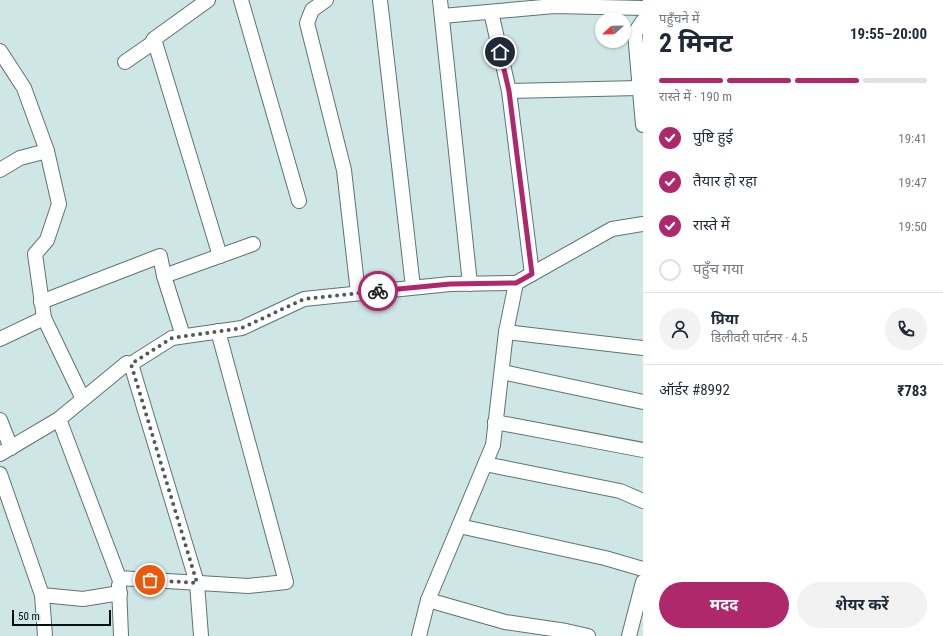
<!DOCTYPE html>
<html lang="hi">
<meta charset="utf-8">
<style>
:root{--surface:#fff;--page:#f2f2f3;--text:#1f2937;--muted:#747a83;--line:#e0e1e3;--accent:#af286c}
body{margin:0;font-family:"Roboto Condensed","Noto Sans Devanagari",sans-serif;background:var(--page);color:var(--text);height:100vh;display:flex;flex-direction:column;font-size:15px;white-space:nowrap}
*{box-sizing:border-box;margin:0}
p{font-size:13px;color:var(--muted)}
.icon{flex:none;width:22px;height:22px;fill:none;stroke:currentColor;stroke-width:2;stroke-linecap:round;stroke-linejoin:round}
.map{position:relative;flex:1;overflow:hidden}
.drawer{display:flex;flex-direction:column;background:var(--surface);width:300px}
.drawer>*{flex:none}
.needle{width:26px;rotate:248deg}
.buttons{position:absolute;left:595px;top:12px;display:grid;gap:8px}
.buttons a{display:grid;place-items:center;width:36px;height:36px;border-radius:50%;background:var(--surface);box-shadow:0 1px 3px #0004;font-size:20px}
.scale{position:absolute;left:12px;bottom:10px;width:99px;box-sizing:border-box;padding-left:4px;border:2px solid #070f0f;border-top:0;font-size:11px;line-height:14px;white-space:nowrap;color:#070f0f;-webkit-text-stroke:3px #cfe6e7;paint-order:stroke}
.pin{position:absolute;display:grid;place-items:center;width:34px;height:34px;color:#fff;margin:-17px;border:2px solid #fff;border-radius:50%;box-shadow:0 1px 4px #0007}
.courier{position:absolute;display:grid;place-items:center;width:40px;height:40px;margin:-20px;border:3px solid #af286c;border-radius:50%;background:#fff;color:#222;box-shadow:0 1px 5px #0007}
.overview em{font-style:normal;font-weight:700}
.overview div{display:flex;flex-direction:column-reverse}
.overview{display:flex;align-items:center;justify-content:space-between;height:68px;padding:0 16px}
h1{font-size:26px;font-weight:700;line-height:30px}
.bar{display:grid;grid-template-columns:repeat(4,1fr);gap:6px 4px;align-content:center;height:48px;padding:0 16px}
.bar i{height:5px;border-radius:3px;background:var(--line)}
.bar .on{background:var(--accent)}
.bar p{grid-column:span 4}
.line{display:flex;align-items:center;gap:10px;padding:0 16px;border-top:1px solid var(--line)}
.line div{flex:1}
.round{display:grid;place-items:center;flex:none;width:42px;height:42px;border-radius:21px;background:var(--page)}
ol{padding:0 16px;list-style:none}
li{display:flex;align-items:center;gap:12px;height:44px}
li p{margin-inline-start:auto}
li .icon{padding:4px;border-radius:50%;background:var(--accent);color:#fff;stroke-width:4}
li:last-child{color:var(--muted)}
li i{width:22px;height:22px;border:2px solid var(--line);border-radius:50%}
.action{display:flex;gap:8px;margin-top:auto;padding:8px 16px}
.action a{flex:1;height:46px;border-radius:24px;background:var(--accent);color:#fff;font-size:16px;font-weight:700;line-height:46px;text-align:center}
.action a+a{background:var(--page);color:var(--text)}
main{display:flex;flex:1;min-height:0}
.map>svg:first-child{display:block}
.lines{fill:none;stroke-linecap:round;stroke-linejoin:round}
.minor-casing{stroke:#5e7374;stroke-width:16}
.minor{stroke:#fff;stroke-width:14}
.done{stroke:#4d5a5b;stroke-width:4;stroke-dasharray:0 7.2}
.route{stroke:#af286c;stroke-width:5}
</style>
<main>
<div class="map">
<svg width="643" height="636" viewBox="0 0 643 636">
<rect width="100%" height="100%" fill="#cfe6e7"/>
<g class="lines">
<defs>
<g id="minor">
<path d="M 208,0 L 154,39 L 220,256"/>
<path d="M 241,0 L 299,201"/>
<path d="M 326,0 L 312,10 L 307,23 L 344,170 L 358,293"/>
<path d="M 380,0 L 413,287"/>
<path d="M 440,0 L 470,284"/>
<path d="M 491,12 L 509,91 L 532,274"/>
<path d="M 442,16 L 554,6 L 643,8"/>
<path d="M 643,21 L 635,33 L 643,125"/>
<path d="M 0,51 L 24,88 L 47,151 L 59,204 L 47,240 L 35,254 L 44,318 L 83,399"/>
<path d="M 125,62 L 151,44 L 154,39"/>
<path d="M 509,91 L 639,88"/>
<path d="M 0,170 L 20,158 L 47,151"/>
<path d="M 164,276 L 183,336"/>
<path d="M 41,302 L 160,256 L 164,276 L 253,244"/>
<path d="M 506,332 L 643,348"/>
<path d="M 0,339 L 44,318"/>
<path d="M 131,364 L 197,583 L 201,636"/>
<path d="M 502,372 L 643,402"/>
<path d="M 59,419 L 119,578 L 248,586 L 286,582 L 218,331"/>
<path d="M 0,420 L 11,448"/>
<path d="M 495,422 L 643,450"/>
<path d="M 0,454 L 59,419 L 127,363 L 131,364 L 172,338 L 242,328 L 304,299 L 450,284 L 516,283"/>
<path d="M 485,464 L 620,491 L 643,501"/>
<path d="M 0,474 L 42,595 L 45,636"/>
<path d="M 459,526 L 605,558 L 643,569"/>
<path d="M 119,585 L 121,636"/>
<path d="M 42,595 L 83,599 L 120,593"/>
<path d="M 428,600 L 505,622 L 566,631 L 588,636"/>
<path d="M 419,636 L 428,600 L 493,445 L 506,332 L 516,283 L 612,229 L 643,224"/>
<path d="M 629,636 L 643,582"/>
</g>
</defs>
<use href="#minor" class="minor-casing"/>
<use href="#minor" class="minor"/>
</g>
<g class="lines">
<path class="done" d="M 150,580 L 197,583 L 131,364 L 172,338 L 242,328 L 304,299 L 378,291"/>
<path class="route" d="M 378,291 L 450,284 L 516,283 L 532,274 L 509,91 L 500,52"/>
</g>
</svg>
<div class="buttons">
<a><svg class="needle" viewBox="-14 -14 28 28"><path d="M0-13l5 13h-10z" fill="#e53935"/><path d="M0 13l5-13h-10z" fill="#747a83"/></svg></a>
</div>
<div class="scale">50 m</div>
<div class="pin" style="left:150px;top:580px;background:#ea580c"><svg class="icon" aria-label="bag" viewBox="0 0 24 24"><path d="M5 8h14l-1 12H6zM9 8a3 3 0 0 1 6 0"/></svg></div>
<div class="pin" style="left:500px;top:52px;background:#1f2937"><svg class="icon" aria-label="home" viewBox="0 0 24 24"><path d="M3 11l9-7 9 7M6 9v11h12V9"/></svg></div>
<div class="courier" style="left:378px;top:291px"><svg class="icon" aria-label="bike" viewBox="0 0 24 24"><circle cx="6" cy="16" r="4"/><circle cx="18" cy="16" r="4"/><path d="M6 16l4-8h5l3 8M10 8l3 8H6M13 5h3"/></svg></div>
</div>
<section class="drawer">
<div class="overview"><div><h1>2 मिनट</h1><p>पहुँचने में</p></div><em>19:55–20:00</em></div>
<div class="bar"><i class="on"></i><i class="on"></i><i class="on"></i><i></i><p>रास्ते में · 190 m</p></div>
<ol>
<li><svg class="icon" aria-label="check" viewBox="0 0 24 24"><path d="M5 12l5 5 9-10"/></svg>पुष्टि हुई<p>19:41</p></li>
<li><svg class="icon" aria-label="check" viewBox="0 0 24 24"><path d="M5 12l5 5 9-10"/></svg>तैयार हो रहा<p>19:47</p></li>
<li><svg class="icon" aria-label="check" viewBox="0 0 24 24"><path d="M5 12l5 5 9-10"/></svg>रास्ते में<p>19:50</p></li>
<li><i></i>पहुँच गया</li>
</ol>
<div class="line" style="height:72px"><a class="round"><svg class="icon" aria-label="person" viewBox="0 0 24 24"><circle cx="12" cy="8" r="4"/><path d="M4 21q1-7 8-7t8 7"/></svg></a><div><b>प्रिया</b><p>डिलीवरी पार्टनर · 4.5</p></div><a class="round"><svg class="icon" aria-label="phone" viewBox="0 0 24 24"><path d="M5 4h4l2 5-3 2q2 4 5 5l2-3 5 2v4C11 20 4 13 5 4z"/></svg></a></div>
<div class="line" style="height:52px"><div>ऑर्डर #8992</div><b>₹783</b></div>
<div class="action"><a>मदद</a><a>शेयर करें</a></div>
</section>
</main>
